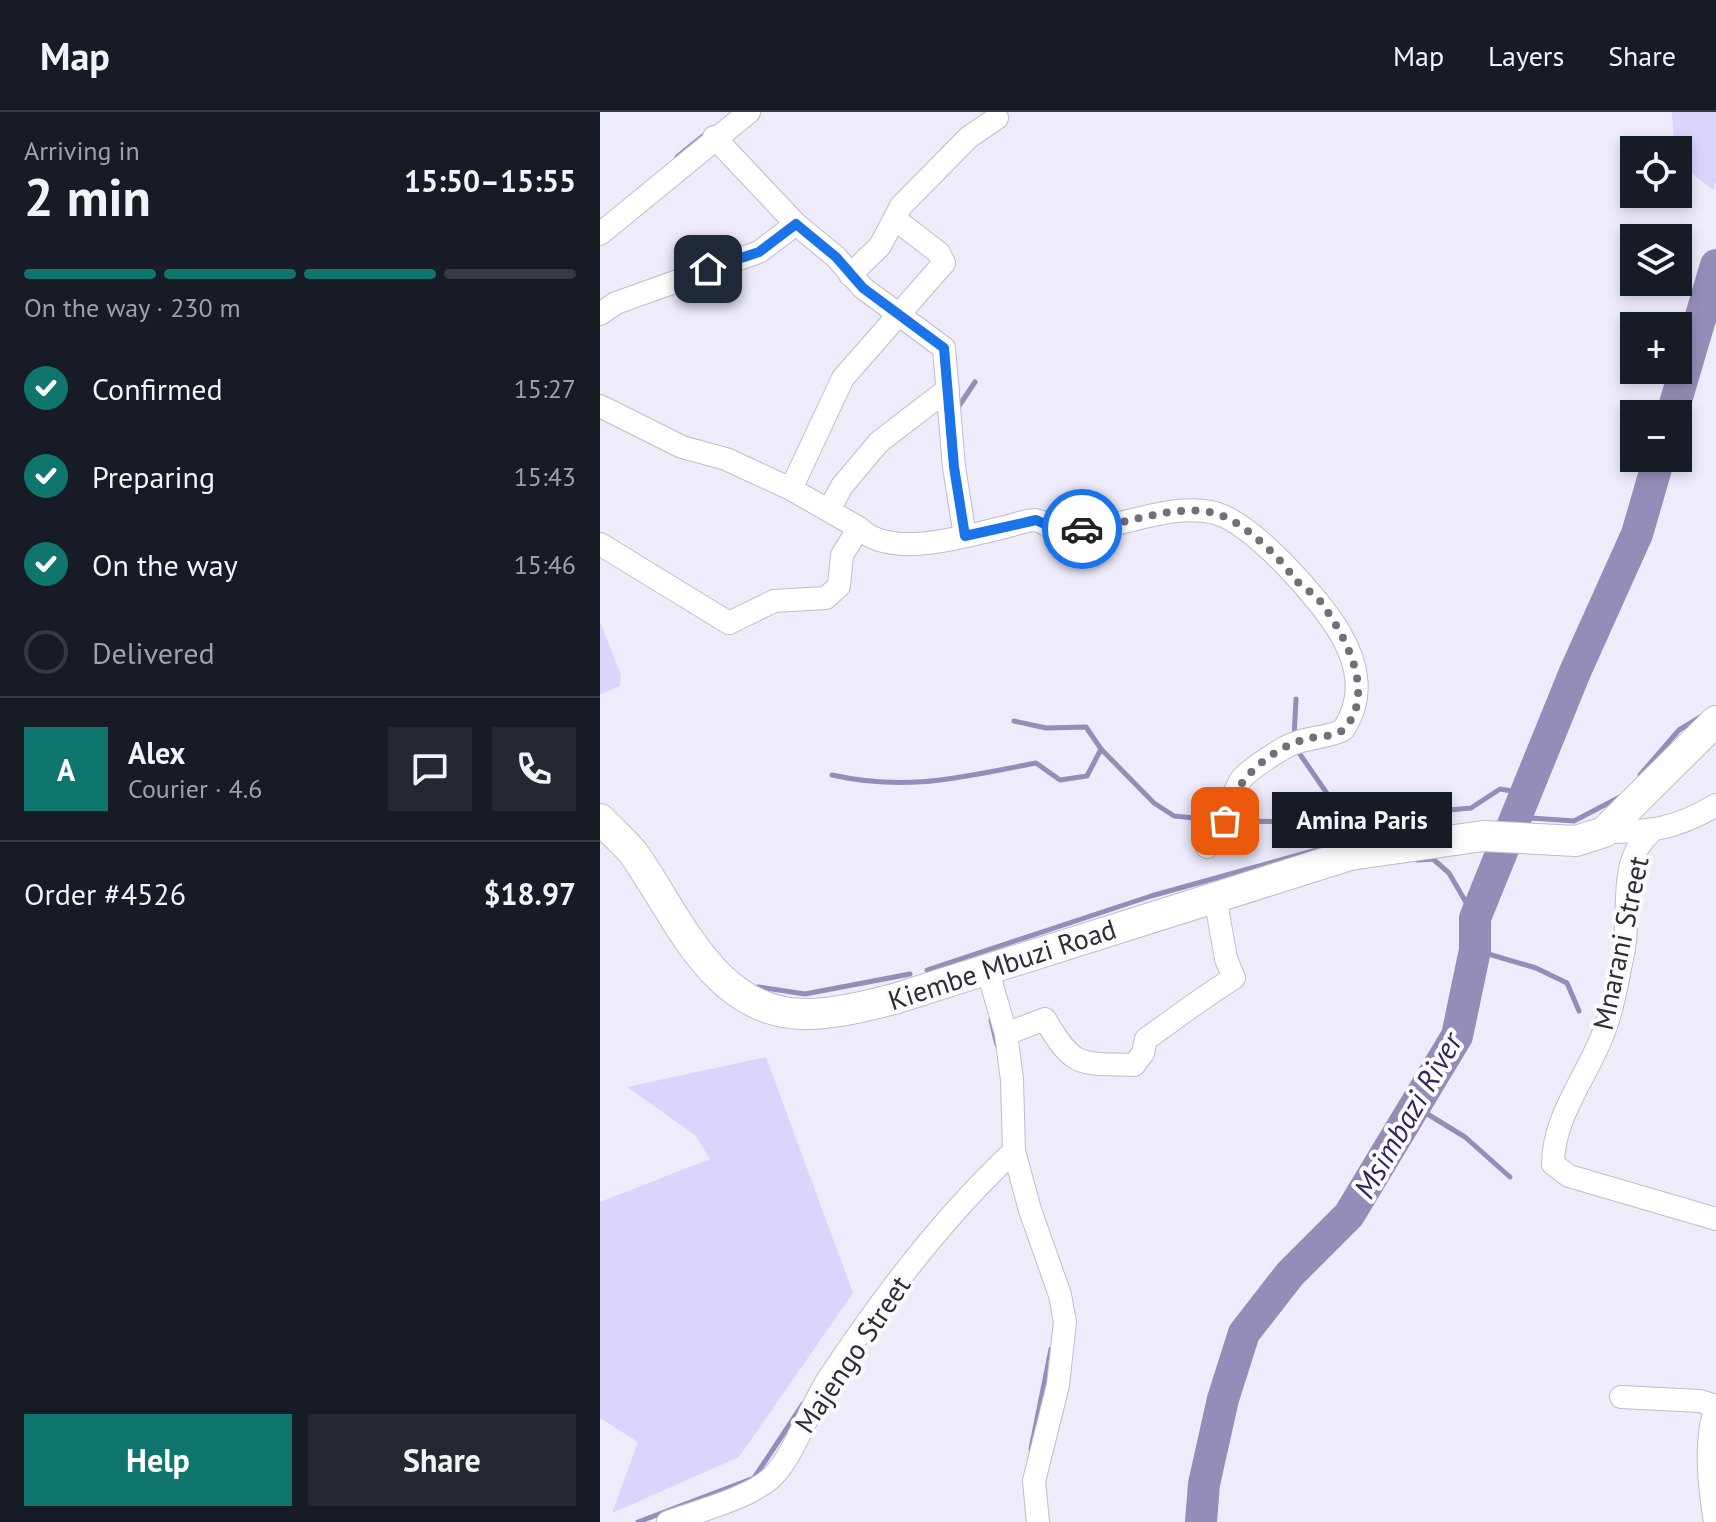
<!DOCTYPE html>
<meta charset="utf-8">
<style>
:root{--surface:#171b24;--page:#242831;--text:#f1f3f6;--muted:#9ea1a6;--line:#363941;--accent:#0f766e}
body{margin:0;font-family:"PT Sans",sans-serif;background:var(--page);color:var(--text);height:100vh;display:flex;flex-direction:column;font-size:30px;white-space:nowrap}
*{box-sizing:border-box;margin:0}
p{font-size:26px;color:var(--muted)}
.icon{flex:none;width:44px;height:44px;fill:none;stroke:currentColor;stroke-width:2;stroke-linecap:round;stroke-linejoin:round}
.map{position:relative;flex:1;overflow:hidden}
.details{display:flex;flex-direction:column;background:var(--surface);width:600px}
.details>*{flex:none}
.tools{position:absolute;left:1020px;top:24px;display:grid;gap:16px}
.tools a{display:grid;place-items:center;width:72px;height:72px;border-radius:0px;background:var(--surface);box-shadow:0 4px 12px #0003;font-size:40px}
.pin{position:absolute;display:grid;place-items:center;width:68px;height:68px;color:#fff;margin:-34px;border-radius:16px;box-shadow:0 4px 12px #0006}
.courier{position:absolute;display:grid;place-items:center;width:80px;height:80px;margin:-40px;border:6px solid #1a73e8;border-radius:50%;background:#fff;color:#222;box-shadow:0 2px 10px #0007}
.bubble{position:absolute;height:56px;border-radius:0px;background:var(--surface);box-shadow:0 4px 12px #0003;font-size:26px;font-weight:600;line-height:56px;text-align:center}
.summary em{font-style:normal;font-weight:600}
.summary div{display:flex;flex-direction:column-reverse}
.summary{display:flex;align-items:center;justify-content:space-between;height:136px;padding:0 24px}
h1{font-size:52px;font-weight:600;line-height:60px}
.bar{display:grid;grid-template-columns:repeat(4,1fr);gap:12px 8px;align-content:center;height:96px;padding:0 24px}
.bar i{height:10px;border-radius:6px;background:var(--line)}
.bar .selected{background:var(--accent)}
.bar p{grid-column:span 4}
.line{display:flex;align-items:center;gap:20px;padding:0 24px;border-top:2px solid var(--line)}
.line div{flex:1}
.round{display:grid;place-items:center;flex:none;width:84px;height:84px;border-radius:0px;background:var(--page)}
ol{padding:0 24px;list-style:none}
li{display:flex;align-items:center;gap:24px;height:88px}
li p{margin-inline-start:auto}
li .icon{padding:8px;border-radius:50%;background:var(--accent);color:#fff;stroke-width:4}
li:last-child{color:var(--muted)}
li i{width:44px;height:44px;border:4px solid var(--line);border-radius:50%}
.button{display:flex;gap:16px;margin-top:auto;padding:16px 24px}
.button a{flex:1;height:92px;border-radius:0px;background:var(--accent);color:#fff;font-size:32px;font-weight:600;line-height:92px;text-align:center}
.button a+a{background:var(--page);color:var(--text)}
header{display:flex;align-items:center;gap:48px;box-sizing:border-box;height:112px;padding:0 40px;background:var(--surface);border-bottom:2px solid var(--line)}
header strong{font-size:38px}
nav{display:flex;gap:44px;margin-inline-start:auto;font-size:28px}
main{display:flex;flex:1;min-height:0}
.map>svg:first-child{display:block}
.green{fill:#dbd4fd}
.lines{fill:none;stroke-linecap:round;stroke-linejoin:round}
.stream{stroke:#958db8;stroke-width:5}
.river{stroke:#958db8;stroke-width:32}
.street-casing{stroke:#bfbccb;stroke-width:24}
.secondary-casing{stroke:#bfbccb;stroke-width:32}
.street{stroke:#fff;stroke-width:22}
.secondary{stroke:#fff;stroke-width:30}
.done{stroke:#717079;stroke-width:8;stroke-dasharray:0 14.4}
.route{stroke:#1a73e8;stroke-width:10}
.labels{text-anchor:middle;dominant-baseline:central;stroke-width:8;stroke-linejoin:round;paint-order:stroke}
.street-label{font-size:28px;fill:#2e2d33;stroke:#fbfafd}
.water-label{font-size:30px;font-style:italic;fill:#34245b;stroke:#fbfafd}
</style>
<header>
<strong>Map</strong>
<nav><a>Map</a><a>Layers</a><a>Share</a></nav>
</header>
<main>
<section class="details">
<div class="summary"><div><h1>2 min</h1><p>Arriving in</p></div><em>15:50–15:55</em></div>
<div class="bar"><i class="selected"></i><i class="selected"></i><i class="selected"></i><i></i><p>On the way · 230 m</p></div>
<ol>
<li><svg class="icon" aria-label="check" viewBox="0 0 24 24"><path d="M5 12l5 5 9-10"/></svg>Confirmed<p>15:27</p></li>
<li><svg class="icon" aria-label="check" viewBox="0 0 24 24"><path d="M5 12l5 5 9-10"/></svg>Preparing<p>15:43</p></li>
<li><svg class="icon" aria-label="check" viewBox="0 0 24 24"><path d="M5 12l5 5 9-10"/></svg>On the way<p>15:46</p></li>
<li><i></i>Delivered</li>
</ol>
<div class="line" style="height:144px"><b class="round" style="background:var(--accent);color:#fff">A</b><div><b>Alex</b><p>Courier · 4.6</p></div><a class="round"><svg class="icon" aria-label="chat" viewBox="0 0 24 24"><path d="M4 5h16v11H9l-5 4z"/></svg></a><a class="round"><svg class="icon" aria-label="phone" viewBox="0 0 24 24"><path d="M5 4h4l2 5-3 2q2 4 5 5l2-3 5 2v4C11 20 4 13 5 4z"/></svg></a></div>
<div class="line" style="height:104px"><div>Order #4526</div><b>$18.97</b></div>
<div class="button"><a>Help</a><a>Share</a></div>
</section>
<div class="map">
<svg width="1116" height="1410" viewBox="0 0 1116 1410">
<rect width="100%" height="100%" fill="#eeebfb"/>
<g class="green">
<path d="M 1072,0 L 1116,0 L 1116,69 L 1113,78 C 1076,49 1074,46 1072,0 Z"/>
<path d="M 0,510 L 21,563 L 20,574 L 0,582 Z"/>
<path d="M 166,945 L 253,1181 L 139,1345 L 12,1401 L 38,1330 L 0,1306 L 0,1090 L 110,1047 L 95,1023 L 27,975 Z"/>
</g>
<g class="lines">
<g class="stream">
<path d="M 77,45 L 103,24"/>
<path d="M 357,297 L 375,270"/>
<path d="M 414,609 L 446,616 L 486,615 L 501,637"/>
<path d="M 694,625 L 696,587"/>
<path d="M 697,638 L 746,709"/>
<path d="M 232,663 C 309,680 361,665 436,651 L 460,668 L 487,664 L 501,637 L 554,691 L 574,704 L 615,708"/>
<path d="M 1040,663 L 1079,618 L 1102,604"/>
<path d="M 818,701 L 871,696 L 900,677 L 918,680 L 919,695"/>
<path d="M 915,705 L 974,709 L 1020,685"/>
<path d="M 629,709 L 735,710 L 773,700 L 776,703 L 775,708 L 748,729"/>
<path d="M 817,748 L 833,747 L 849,761 L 875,806"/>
<path d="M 875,838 L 936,856 L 967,871 L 979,899"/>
<path d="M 327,858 L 551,784 L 731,734"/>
<path d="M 158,875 L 205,882 L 310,862"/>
<path d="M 391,908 L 397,933"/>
<path d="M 816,995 L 865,1025 L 910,1065"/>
<path d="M 431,1337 L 451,1237"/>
<path d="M 38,1410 L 154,1366 L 203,1292"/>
</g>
<g class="river">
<path d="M 1072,302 L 1116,153"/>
<path d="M 601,1410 L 604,1372 L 623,1287 L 644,1221 L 690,1162 L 749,1103 L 857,924 L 875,838 L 875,806 L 975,560 L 1037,422 L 1059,346"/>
</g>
<defs>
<g id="street">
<path d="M 114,25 L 196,112 L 236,145 L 263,176 L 344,236 L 354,355 L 365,424"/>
<path d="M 0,122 L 149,0"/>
<path d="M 250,163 L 280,134 L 301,94 L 369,25 L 397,6"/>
<path d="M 0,202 L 16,191 L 159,140 L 196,112"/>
<path d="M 0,294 L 82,335 L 126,347 L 191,377 L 259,416 C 291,448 366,424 405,415 C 414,413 426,408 435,408 C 443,409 450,416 458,418 C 468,420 484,417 494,416 C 532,411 576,391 615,401 C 654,412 720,487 740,521 C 759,553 764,587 743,618 C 725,627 702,625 684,636 C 674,642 645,660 640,669 C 629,692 621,713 607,735"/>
<path d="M 191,377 L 243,266 L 344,151 L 339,141 L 295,107"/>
<path d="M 229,398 L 242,374 L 279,330 L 348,277"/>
<path d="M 0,432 L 129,511 L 174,489 L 226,486 L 239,474 L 242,443 L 259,416"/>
<path d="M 1052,719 C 1016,749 1032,801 1023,842 C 1018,865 1014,892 1006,914 C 991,960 953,1002 953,1052 L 969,1064 L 1116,1107"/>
<path d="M 1004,720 C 1051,720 1076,717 1116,693"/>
<path d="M 406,922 L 445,907 C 474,957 479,951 534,953 L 543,941 L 546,927 C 576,906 603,885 634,866 L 626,847 L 615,784"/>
<path d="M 414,1039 L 430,1098 L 460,1183 L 465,1210 L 458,1273 L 434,1369 L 438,1410"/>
<path d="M 1021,1285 L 1100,1289 L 1116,1294"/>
<path d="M 68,1410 C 96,1400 153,1385 173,1364 C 192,1346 211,1294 227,1269 C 281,1187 342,1106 414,1039 L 412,968 L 406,922 L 387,856"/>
<path d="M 1115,1410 C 1109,1373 1104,1330 1116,1294"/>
</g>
<path id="secondary" d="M 0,707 C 11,719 25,730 34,742 C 80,807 115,905 210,902 C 239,901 266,894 294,887 L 750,743 L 883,724 L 976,729 L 1004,720 L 1116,609"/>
</defs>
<use href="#street" class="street-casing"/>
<use href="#secondary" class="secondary-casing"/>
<use href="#street" class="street"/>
<use href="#secondary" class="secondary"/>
</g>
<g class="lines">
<path class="done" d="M 482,417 C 525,414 571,391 614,401 C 640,407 679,444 693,465 C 700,474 712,480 720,489 C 743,520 778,581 744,617 C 736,625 721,624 710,626 C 671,635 632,669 625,709"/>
<path class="route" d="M 108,157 L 159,140 L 196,112 L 236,145 L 263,176 L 344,236 L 354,355 L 365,424 L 436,408 L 458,418 L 482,417"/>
</g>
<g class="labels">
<g class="street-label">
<text transform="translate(1020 831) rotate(-78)">Mnarani Street</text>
<text transform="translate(402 852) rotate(-18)">Kiembe Mbuzi Road</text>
<text transform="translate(252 1242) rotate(-56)">Majengo Street</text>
</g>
<g class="water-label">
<text transform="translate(807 1003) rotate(-60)">Msimbazi River</text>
</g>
</g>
</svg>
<div class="tools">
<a><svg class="icon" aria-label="locate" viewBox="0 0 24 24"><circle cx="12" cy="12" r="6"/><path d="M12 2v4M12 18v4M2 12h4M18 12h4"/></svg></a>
<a><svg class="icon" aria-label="layers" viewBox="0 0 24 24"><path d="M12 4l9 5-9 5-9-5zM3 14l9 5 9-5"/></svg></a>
<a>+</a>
<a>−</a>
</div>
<div class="pin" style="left:625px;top:709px;background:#ea580c"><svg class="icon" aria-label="bag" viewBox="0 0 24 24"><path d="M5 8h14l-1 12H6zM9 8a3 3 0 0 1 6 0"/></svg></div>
<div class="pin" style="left:108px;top:157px;background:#1f2937"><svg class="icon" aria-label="home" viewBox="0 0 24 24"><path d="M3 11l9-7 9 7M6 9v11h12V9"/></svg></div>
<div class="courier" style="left:482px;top:417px"><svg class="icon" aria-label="car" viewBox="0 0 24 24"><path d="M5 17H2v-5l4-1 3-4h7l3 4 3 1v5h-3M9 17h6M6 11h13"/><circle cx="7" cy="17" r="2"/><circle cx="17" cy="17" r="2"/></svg></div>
<div class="bubble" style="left:672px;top:680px;width:180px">Amina Paris</div>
</div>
</main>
